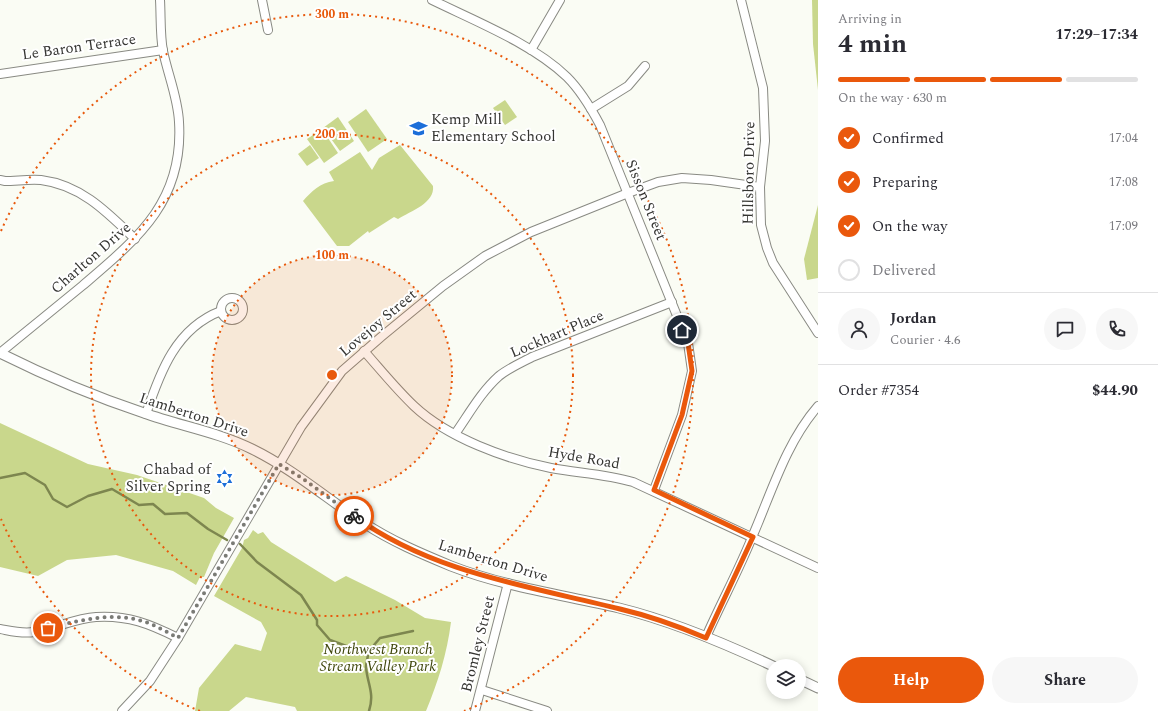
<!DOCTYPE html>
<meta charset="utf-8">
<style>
:root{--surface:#fff;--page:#f7f7f7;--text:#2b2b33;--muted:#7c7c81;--line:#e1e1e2;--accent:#ea580c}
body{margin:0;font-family:Spectral,serif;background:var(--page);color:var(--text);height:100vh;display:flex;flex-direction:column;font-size:15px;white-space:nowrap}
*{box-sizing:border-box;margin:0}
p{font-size:13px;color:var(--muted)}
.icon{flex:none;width:22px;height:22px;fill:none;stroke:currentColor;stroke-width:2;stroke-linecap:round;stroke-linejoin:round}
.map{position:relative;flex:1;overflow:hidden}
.sheet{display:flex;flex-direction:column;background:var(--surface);width:340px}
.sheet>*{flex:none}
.fabs{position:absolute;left:766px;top:659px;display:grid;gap:8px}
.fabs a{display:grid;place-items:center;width:40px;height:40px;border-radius:50%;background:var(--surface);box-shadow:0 2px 10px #0003;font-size:20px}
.pin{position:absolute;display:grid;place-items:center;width:34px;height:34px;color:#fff;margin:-17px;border:2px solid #fff;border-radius:50%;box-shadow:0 1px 4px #0007}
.courier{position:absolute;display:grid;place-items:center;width:40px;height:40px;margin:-20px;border:3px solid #ea580c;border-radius:50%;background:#fff;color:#222;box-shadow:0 1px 5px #0007}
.headline em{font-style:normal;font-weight:700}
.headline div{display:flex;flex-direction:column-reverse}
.headline{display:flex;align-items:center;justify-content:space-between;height:68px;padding:0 20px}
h1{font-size:26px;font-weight:700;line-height:30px}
.bar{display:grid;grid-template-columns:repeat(4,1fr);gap:6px 4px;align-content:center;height:48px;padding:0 20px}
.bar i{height:5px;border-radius:3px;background:var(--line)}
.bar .on{background:var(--accent)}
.bar p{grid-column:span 4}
.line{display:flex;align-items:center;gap:10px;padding:0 20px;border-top:1px solid var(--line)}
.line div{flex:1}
.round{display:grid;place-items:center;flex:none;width:42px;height:42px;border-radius:21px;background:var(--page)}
ol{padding:0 20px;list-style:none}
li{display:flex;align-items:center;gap:12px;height:44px}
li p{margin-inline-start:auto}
li .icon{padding:4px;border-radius:50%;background:var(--accent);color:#fff;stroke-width:4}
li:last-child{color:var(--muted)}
li i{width:22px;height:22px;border:2px solid var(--line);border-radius:50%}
.action{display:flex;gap:8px;margin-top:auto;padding:8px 20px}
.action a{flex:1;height:46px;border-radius:24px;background:var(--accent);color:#fff;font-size:16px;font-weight:700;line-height:46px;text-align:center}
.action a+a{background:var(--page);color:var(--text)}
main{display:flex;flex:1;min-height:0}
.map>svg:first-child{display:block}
.green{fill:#c9d78c}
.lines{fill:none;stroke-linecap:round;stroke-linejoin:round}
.stream{stroke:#7d864f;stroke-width:2.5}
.minor-casing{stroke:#898a83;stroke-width:10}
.tertiary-casing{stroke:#898a83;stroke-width:11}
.minor{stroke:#fff;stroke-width:8}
.tertiary{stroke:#fff;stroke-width:9}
.done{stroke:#7a7b76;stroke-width:4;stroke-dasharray:0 7.2}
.route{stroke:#ea580c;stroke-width:5}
.ring{fill:none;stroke:#e8590c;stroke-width:2;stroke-dasharray:2 4}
.labels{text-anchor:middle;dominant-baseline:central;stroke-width:4;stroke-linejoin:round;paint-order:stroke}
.street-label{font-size:15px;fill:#353532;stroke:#fff}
.poi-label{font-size:15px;fill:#353532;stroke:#fff;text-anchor:start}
.park-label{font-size:15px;font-style:italic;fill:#41480d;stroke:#fff}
.centre{fill:#e8590c;stroke:#fff;stroke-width:2}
.ring-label{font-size:12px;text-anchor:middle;font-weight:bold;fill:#e8590c;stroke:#fff;stroke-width:4;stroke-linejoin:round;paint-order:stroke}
</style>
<main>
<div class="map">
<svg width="818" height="711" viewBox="0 0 818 711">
<rect width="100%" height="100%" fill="#fafcf4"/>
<g class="green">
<path d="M 812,0 L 818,0 L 818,90 L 813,44 Z"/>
<path d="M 505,100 L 517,117 L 505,125 L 493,108 Z"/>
<path d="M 366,109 L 387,139 L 368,152 L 348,122 Z"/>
<path d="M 338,117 L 354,141 L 340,151 L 323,128 Z"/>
<path d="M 322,129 L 338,153 L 324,163 L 307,139 Z"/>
<path d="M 310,145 L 319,158 L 307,166 L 298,154 Z"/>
<path d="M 400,145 L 433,186 C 435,203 411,211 398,219 L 394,217 L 369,233 L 368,231 L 349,246 L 337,246 L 303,201 C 312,191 320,183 334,181 L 329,172 L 360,152 L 372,170 L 379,158 Z"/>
<path d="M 818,205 L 818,278 L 807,280 L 804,259 Z"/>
<path d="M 0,423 L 88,464 L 137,475 L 204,498 L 216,508 L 234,518 L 214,553 L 204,577 L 200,577 L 196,585 L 173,571 L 116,555 L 67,560 L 38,576 L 0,567 Z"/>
<path d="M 253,530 L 258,534 L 263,532 L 271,542 L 335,582 L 346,576 L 395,600 L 425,618 L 451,622 C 447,654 438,682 426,711 L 297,711 L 295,707 L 246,697 L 229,711 L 195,711 L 199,688 L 235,644 L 261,651 L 267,633 L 261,622 L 214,596 L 242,548 L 244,540 L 248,538 Z"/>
</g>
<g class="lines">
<g class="stream">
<path d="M 0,478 L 25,473 L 45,485 L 53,499 L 67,507 L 88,496 L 112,489 L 139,505 L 153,504 L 165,514 L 187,513 L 208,529 L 227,540"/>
<path d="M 240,544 L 257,562 L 301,595 L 317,620 L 317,625 L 330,640 L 368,654 C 368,658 366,663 366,667 C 367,683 375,693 369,711"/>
<path d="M 368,654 L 378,651 L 374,645 L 380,638 L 413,631"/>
</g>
<defs>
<g id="minor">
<path d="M 262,0 L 268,30"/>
<path d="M 432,0 C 475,21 533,44 567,77 C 581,91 591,108 600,125 L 688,343 L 692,371 L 682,415 L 654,490"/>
<path d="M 741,0 L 763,88 L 765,141 L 760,187 L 761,225 L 767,248 L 773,263 L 818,333"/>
<path d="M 531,50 L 560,0"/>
<path d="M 0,74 L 163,50"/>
<path d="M 591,109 L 628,86 L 645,66"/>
<path d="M 0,180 L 5,181 C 16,181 29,179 41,180 C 81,185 107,212 135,239"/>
<circle cx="232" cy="309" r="11"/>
<path d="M 364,351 C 380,369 396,389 414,406 C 448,438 506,459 551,468 C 578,473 606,474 633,482 L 818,568"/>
<path d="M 0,353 C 27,331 55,308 82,286 C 137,239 184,202 179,122 C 178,98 168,75 163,51 C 160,35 161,17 160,0"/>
<path d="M 146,414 C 160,372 176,328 221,311"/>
<path d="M 455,434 C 469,414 481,392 499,376 C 509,368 521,363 532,357 L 672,302"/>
<path d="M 0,629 C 11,631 22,634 34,632 C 55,629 75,618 96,617 C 128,615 150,624 178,638"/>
<path d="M 706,637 C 721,603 739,570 753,535 C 772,491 786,443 818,406"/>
<path d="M 482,690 L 547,711"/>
<path d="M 122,711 L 150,681 L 178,638 L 301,427 L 342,371 L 381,337 L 443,286 L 485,256 L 531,232 L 628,193 L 658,182 L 682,178 L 711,180 L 760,187"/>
<path d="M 475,711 L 508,583"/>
</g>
<g id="tertiary">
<path d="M 0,353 C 48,377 93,396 144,413 C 180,426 218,432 252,449 C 293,469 327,499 364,523 C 391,541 422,554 451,566 C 505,587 564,595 619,608 C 672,621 724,643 773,666"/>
<path d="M 799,679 L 818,688"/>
</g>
</defs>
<use href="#minor" class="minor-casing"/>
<use href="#tertiary" class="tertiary-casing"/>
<use href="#minor" class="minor"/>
<use href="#tertiary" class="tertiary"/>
</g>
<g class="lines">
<path class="done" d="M 48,628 C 83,620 116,610 151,624 C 160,628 169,633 178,638 L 279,464 L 302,478 L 354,516"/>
<path class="route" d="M 354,516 C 432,573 529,586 620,609 C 650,616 678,626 706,638 L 753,537 L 654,490 L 682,415 L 692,371 L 688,343 L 682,330"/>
</g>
<circle cx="332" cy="375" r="120" fill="#e8590c" fill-opacity=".12"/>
<g class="ring">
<circle cx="332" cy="375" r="120"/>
<circle cx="332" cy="375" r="241"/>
<path d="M200 711A361 361 0 0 1 1 519M1 231A361 361 0 1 1 464 711"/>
</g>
<defs>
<symbol id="school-bare" viewBox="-9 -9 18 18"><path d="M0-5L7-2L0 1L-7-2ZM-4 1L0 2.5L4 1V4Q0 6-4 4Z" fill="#1c6ed9" stroke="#fff" stroke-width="2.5" paint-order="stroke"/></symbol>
<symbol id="synagogue-bare" viewBox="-9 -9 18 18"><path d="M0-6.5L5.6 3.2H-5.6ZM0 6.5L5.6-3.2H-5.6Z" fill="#1c6ed9" stroke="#fff" stroke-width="2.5" paint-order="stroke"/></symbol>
</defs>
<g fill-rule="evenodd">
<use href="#school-bare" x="406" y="116" width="25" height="25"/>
<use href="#synagogue-bare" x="212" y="466" width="25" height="25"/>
</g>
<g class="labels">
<g class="street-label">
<text transform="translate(79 47) rotate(-8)">Le Baron Terrace</text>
<text transform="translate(749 173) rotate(-89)">Hillsboro Drive</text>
<text transform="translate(646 200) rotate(68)">Sisson Street</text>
<text transform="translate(91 258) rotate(-41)">Charlton Drive</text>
<text transform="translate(378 323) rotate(-40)">Lovejoy Street</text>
<text transform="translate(557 334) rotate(-23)">Lockhart Place</text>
<text transform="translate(194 415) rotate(18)">Lamberton Drive</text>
<text transform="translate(584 458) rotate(10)">Hyde Road</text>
<text transform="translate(493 561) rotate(17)">Lamberton Drive</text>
<text transform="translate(478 644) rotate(-76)">Bromley Street</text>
</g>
<g class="poi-label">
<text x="431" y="119">Kemp Mill<tspan x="431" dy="17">Elementary School</tspan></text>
<text x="211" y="469" text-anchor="end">Chabad of<tspan x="211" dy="17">Silver Spring</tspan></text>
</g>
<g class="park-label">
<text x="378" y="649">Northwest Branch<tspan x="378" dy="17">Stream Valley Park</tspan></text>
</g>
</g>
<circle cx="332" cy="375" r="6" class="centre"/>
<g class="ring-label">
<text x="332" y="18">300 m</text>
<text x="332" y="138">200 m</text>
<text x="332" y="259">100 m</text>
</g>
</svg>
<div class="fabs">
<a><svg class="icon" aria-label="layers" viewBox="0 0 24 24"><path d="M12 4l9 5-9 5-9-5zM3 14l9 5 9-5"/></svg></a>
</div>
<div class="pin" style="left:48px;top:628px;background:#ea580c"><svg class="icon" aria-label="bag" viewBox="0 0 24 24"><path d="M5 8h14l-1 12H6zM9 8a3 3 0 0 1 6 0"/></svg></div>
<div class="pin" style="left:682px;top:330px;background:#1f2937"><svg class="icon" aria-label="home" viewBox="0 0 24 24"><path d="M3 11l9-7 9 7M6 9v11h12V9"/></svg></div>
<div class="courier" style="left:354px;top:516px"><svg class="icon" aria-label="bike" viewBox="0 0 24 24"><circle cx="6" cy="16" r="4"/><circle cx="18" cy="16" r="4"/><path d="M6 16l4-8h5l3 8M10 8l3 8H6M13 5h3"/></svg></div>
</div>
<section class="sheet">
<div class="headline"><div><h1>4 min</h1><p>Arriving in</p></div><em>17:29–17:34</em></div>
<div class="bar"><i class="on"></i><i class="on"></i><i class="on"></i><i></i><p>On the way · 630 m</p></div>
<ol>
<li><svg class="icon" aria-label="check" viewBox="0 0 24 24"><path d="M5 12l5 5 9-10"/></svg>Confirmed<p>17:04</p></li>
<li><svg class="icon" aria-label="check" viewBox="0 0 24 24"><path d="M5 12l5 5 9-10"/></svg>Preparing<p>17:08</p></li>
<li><svg class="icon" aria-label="check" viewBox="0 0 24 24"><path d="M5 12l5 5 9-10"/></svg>On the way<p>17:09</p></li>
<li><i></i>Delivered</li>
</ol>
<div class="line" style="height:72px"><a class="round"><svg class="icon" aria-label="person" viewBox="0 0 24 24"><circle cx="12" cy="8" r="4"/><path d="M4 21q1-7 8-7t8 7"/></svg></a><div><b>Jordan</b><p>Courier · 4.6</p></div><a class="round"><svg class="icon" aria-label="chat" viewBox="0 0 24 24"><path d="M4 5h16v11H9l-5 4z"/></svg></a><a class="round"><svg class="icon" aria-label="phone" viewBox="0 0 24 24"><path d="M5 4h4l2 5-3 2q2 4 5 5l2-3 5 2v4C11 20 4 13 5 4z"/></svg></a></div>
<div class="line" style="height:52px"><div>Order #7354</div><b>$44.90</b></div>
<div class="action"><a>Help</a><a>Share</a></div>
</section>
</main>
